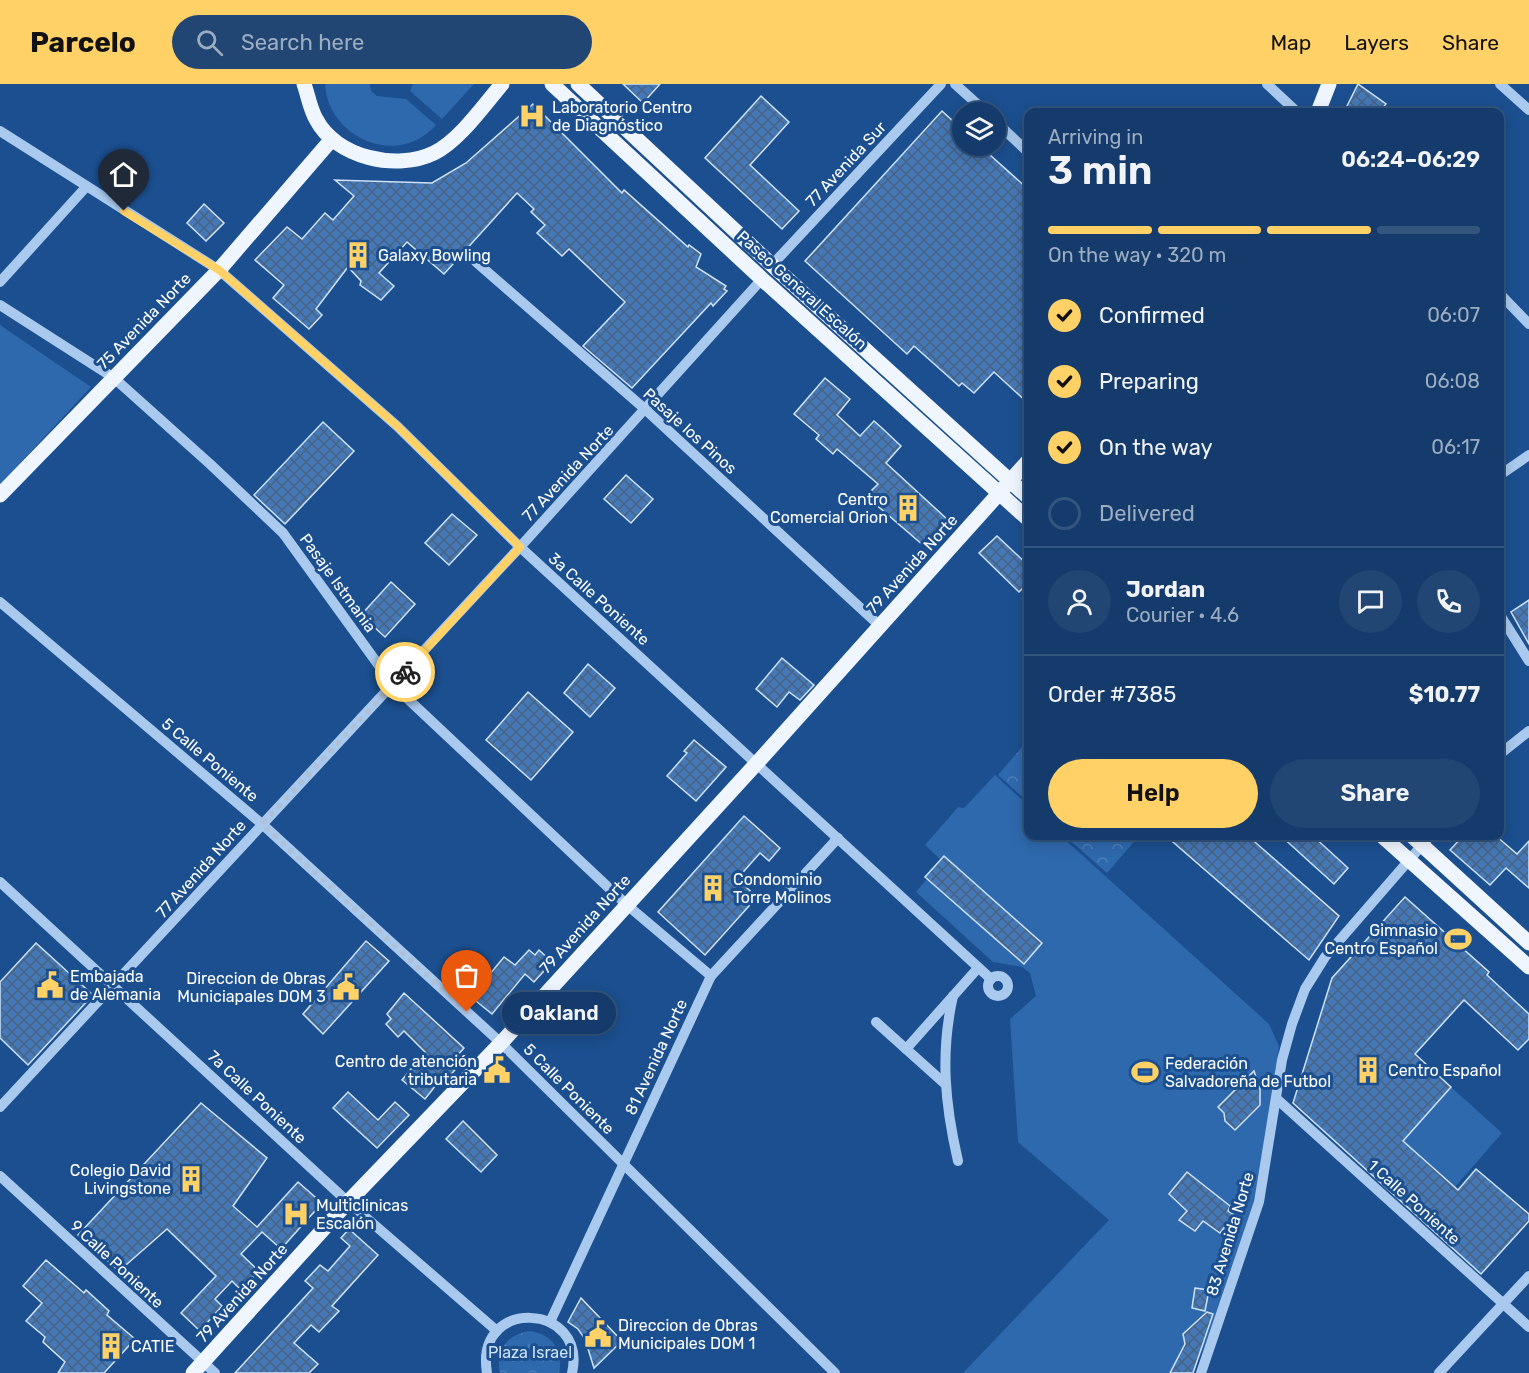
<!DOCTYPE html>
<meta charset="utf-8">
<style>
:root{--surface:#143b6b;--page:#214673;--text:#f1f3f6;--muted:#9dadc1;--line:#33557e;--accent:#ffd166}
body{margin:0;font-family:Rubik,sans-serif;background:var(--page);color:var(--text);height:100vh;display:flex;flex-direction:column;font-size:22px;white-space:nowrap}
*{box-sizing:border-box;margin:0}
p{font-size:20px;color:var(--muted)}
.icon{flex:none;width:33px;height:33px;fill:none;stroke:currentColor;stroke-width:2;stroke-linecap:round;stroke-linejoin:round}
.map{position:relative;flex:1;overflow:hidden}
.side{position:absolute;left:1024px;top:24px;width:480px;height:732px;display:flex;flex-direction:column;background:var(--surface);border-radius:12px;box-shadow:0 3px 15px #0003,0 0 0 2px var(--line)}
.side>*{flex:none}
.tools{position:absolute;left:952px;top:18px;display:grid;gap:12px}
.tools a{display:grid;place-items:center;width:54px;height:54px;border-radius:50%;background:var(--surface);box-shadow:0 3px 15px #0003,0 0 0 2px var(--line);font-size:30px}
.pin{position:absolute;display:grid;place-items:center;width:51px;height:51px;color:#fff;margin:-62px -26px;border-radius:50% 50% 50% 0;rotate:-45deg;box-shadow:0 0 6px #0007}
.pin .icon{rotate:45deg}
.courier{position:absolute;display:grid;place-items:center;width:60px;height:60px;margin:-30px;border:4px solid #ffd166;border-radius:50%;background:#fff;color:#222;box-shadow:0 2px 8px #0007}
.bubble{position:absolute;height:42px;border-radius:21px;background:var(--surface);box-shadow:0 3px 15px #0003,0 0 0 2px var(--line);font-size:20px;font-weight:600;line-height:42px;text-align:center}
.summary em{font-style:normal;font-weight:600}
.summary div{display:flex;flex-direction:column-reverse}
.summary{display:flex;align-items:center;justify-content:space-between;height:102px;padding:0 24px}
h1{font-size:39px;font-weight:600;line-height:45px}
.bar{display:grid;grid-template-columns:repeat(4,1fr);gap:9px 6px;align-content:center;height:72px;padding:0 24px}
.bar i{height:8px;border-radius:4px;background:var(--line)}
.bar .active{background:var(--accent)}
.bar p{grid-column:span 4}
.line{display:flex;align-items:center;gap:15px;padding:0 24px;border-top:2px solid var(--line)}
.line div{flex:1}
.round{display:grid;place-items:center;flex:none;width:63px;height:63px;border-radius:32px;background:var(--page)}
ol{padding:0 24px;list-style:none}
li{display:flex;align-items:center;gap:18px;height:66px}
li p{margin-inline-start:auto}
li .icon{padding:6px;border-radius:50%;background:var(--accent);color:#111;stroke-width:4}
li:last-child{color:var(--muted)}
li i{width:33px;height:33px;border:3px solid var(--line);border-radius:50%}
.cta{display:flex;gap:12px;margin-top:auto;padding:12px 24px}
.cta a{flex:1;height:69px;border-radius:36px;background:var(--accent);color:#111;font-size:24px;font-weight:600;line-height:69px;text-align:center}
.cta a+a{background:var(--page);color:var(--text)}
header{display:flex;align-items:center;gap:36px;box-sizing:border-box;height:84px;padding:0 30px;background:var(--accent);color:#111}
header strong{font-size:28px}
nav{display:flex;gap:33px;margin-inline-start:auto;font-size:21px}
.search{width:420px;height:54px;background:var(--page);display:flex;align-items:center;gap:15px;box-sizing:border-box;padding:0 21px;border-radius:33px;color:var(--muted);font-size:22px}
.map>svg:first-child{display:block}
.grass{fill:#2e69ad}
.forest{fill:url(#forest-crowns)}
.building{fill:url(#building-cross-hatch);stroke:#cfe3fa;stroke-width:1.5}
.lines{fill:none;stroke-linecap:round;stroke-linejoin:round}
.minor{stroke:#a9c9ee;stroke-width:10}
.major{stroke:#f0f6ff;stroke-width:15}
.done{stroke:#afc1d8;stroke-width:6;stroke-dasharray:0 10.8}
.route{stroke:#ffd166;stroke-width:8}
.labels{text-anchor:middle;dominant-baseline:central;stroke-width:6;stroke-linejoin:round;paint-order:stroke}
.poi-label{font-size:16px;fill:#fff;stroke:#1b4f8f;text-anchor:start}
.street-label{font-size:16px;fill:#fff;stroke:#1b4f8f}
.park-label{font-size:16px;fill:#cfe3fa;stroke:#1b4f8f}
</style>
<header>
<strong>Parcelo</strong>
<div class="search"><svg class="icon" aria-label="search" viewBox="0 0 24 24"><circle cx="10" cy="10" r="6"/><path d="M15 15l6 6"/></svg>Search here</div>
<nav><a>Map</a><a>Layers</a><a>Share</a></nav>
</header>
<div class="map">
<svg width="1529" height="1289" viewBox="0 0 1529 1289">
<defs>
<pattern id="forest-crowns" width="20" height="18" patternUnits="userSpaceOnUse" patternTransform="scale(1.5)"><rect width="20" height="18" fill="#2e69ad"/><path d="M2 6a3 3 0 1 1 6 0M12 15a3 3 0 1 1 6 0" fill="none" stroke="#4d80b9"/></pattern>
<pattern id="building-cross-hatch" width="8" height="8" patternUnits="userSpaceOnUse" patternTransform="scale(1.5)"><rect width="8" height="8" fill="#4478b7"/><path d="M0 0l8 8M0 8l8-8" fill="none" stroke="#486282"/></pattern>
</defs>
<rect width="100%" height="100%" fill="#1b4f8f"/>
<g class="grass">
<path d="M 325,0 L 370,0 L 371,7 L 377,12 L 406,15 L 436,41 C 399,84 328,55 325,0 Z"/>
<path d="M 413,0 L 474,0 L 442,35 L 410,7 Z"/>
<path d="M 0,241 L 91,303 L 0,401 Z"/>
<path d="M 995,691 L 1029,722 L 1029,752 L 1061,752 L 1269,940 L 1279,962 L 1255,1116 L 1217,1232 L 1193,1289 L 963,1289 L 1109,1136 L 1018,1058 L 1010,935 L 1036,912 L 1030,889 L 1022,883 L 993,878 L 916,808 L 942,777 L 925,761 L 958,723 L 964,724 Z"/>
<path d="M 1451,1003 L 1502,1049 L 1455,1103 L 1403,1057 Z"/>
</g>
<g class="forest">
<path d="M 1029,655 L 1029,719 L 998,691 Z"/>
<path d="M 1065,752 L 1139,752 L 1107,789 Z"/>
<path d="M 530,1247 C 552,1250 564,1267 559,1289 L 500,1289 C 495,1267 507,1250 530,1247 Z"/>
</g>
<g class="building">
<path d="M 623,0 L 660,0 L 643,19 Z"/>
<path d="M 1358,0 L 1386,20 L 1379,28 L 1358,28 L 1346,24 Z"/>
<path d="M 761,12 L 789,38 L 750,81 L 799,127 L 782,145 L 705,74 Z"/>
<path d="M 533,20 L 622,109 L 624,106 L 688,163 L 689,161 L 701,170 L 696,183 L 726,202 L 724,205 L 727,207 L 713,222 L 711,219 L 632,304 L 583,262 L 625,218 L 569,165 L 562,172 L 537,149 L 545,141 L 531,128 L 534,125 L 517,109 L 444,190 L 407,158 L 379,189 L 394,202 L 381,216 L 360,201 L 361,197 L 348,183 L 316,225 L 322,231 L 309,245 L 273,214 L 284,201 L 255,176 L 287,143 L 302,155 L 325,129 L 333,136 L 354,112 L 335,96 L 432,99 L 466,79 Z"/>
<path d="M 942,27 L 963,46 L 963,62 L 980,62 L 1029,106 L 1029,320 L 994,288 L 974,309 L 962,299 L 959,302 L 914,262 L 907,270 L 805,177 Z"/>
<path d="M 204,120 L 224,139 L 206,157 L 187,139 Z"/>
<path d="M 825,294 L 850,315 L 837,331 L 860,352 L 874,337 L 883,345 L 901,362 L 886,379 L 948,436 L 924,462 L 866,412 L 878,400 L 837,365 L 833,370 L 816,355 L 819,351 L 794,330 Z"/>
<path d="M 323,338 L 354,367 L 285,440 L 254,411 Z"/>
<path d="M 626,391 L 653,415 L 631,439 L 604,415 Z"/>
<path d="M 452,430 L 477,451 L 449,481 L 425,459 Z"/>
<path d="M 997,452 L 1029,482 L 1029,498 L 1019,508 L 979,469 Z"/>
<path d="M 391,498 L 415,520 L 385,553 L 361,531 Z"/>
<path d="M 1529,516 L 1529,560 L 1511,528 Z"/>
<path d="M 782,574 L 814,601 L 800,616 L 789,608 L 777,623 L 756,605 Z"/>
<path d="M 588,580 L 615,604 L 590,633 L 564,609 Z"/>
<path d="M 528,608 L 573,648 L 531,696 L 486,656 Z"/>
<path d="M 694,656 L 726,683 L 696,717 L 667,692 L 687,669 L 684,667 Z"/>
<path d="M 744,732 L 780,764 L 769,777 L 760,769 L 737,795 L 757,813 L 705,871 L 658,828 Z"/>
<path d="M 1166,752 L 1248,752 L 1339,832 L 1309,876 Z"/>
<path d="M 1281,752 L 1313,752 L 1348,784 L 1334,800 Z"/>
<path d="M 1463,752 L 1496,752 L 1517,770 L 1529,757 L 1529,804 L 1506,784 L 1490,801 L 1450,766 Z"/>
<path d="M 944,772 L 1042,859 L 1024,880 L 925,793 Z"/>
<path d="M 1405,813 L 1489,888 L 1487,891 L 1529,930 L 1529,955 L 1518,966 L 1464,916 L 1415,970 L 1451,1003 L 1403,1057 L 1458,1106 L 1476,1085 L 1529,1130 L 1529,1137 L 1481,1190 L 1293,1019 L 1332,894 Z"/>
<path d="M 366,857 L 389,877 L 323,950 L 303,930 Z"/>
<path d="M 36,859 L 93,911 L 28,981 L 0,954 L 0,898 Z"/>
<path d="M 529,866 L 535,871 L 539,866 L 552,878 L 534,898 L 525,890 L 492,930 L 471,913 L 504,873 L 515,881 Z"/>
<path d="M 404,909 L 464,964 L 453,976 L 459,981 L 448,994 L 444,991 L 425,1015 L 402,996 L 425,968 L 404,947 L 398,953 L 386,940 L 391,935 L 387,930 Z"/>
<path d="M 1254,987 L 1260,1005 L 1260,1021 L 1235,1046 L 1225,1037 L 1224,1029 L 1218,1023 Z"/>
<path d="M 348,1008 L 378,1036 L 395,1018 L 409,1031 L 377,1064 L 333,1024 Z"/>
<path d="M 201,1019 L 267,1074 L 233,1122 L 257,1143 L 298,1098 L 322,1119 L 281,1165 L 262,1148 L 241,1170 L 259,1187 L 241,1206 L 232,1197 L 215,1215 L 222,1222 L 200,1247 L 181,1229 L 216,1192 L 167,1145 L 119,1187 L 78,1151 Z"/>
<path d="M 463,1037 L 497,1071 L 481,1088 L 446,1055 Z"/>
<path d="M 1187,1088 L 1230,1122 L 1228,1127 L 1234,1131 L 1220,1149 L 1203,1137 L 1195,1147 L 1179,1136 L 1187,1127 L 1169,1110 Z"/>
<path d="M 349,1145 L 378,1171 L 332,1222 L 339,1227 L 319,1248 L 311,1241 L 294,1259 L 318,1280 L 309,1289 L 235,1289 L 313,1204 L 305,1197 L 320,1181 L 328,1187 L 350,1162 L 341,1154 Z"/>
<path d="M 46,1176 L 84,1209 L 86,1206 L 109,1227 L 107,1231 L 135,1255 L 104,1289 L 58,1289 L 65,1278 L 43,1258 L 45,1253 L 26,1237 L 42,1219 L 23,1202 Z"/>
<path d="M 1195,1204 L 1209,1206 L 1205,1227 L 1192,1224 Z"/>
<path d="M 581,1214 L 622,1257 L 594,1284 L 585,1255 L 578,1245 L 568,1238 Z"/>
<path d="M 1207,1228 L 1213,1230 L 1193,1289 L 1170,1289 L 1185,1260 L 1183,1250 Z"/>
</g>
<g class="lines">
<g class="minor">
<path d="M 955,0 L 986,28"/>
<path d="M 1267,0 L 1297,28"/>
<path d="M 1500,0 L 1529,26"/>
<path d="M 996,38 L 1029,69"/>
<path d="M 0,47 L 219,186 L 397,342 L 520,463 L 991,895"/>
<path d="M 476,178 L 646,326 L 880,542"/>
<path d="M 772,181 L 941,0"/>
<path d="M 0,198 L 86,103"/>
<path d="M 1500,210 L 1529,240"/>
<path d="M 0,221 L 114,294 L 210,380 L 283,449 L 393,601 L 627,821 L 711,892"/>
<path d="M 1500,391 L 1529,371"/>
<path d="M 0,518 L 262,740 L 501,959 L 835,1289"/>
<path d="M 1500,531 L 1529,577"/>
<path d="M 1500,670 L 1529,647"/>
<path d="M 0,798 L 348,1118 L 497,1247"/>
<circle cx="998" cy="902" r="10"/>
<path d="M 953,912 C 940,970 945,1021 958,1077"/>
<path d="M 876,938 L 944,999"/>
<path d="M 906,965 L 978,884"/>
<path d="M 1278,1016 L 1529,1243"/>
<path d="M 0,1023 L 520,463 L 762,195"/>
<path d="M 0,1092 L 215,1289"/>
<path d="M 550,1238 L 711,892 L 838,754"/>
<path d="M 487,1289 C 474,1212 588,1219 572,1289"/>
<path d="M 1201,1289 L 1259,1118 L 1282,976 L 1292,940 L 1305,905 L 1325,873 L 1430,752"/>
<path d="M 1439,1289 L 1529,1192"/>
</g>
<g class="major">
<path d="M 304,0 C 308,11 310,25 316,35 C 336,74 397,87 434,69 C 459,57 484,21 502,0"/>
<path d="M 552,0 L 762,195 L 1029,436"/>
<path d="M 578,0 L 772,181 L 1029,414"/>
<path d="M 1318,28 L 1329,0"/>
<path d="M 0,411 L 219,186 L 332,55"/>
<path d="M 1382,752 L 1529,883"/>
<path d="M 1412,752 L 1529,859"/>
<path d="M 193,1289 L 348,1118 L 501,959 L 757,679 L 1029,376"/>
</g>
</g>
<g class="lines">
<path class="done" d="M 405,588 L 262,740 L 467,928"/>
<path class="route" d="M 124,127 L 219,186 L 397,342 L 520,463 L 405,588"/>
</g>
<defs>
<symbol id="hospital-bare" viewBox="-9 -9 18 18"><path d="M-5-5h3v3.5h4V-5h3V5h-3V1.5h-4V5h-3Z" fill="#ffd166" stroke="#1b4f8f" stroke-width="2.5" paint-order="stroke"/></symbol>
<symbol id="building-bare" viewBox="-9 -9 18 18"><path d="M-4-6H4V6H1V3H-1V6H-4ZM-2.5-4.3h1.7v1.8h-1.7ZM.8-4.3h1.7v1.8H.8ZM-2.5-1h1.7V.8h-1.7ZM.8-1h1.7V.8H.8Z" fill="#ffd166" stroke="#1b4f8f" stroke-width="2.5" paint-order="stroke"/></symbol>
<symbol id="stadium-bare" viewBox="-9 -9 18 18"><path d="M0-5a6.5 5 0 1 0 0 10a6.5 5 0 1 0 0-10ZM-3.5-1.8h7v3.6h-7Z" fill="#ffd166" stroke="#1b4f8f" stroke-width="2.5" paint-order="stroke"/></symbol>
<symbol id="civic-bare" viewBox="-9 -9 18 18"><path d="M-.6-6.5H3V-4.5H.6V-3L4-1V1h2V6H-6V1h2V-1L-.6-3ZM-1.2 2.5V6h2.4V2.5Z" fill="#ffd166" stroke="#1b4f8f" stroke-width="2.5" paint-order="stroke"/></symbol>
</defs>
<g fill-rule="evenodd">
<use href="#hospital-bare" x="513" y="13" width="38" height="38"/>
<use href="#building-bare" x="339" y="152" width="38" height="38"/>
<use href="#building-bare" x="889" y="405" width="38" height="38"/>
<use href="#building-bare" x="694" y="785" width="38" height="38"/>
<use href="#stadium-bare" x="1439" y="836" width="38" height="38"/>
<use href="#civic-bare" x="31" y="882" width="38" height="38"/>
<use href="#civic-bare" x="327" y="884" width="38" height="38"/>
<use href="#civic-bare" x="478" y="967" width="38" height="38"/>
<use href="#building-bare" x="1349" y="967" width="38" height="38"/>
<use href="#stadium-bare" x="1126" y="969" width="38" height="38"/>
<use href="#building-bare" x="172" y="1076" width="38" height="38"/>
<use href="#hospital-bare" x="277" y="1111" width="38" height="38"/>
<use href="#civic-bare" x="579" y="1231" width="38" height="38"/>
<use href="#building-bare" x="92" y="1243" width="38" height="38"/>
</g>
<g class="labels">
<g class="poi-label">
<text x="552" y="23">Laboratorio Centro<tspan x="552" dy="18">de Diagnóstico</tspan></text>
<text x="378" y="171">Galaxy Bowling</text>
<text x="888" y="415" text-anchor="end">Centro<tspan x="888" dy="18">Comercial Orion</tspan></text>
<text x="733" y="795">Condominio<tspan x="733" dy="18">Torre Molinos</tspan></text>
<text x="1438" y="846" text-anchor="end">Gimnasio<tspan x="1438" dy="18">Centro Español</tspan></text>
<text x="70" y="892">Embajada<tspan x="70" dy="18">de Alemania</tspan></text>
<text x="326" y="894" text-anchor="end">Direccion de Obras<tspan x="326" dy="18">Municiapales DOM 3</tspan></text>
<text x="477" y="977" text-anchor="end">Centro de atención<tspan x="477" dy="18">tributaria</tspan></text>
<text x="1165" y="979">Federación<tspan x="1165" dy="18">Salvadoreña de Futbol</tspan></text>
<text x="1388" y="986">Centro Español</text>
<text x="171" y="1086" text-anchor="end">Colegio David<tspan x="171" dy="18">Livingstone</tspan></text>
<text x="316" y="1121">Multiclinicas<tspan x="316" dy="18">Escalón</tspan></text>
<text x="618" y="1241">Direccion de Obras<tspan x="618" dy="18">Municipales DOM 1</tspan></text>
<text x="131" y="1262">CATIE</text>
</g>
<g class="street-label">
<text transform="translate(846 80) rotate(-47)">77 Avenida Sur</text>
<text transform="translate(802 206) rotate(42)">Paseo General Escalón</text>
<text transform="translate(144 237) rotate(-46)">75 Avenida Norte</text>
<text transform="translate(690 347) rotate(42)">Pasaje los Pinos</text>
<text transform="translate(568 389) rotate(-47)">77 Avenida Norte</text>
<text transform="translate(912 480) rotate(-48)">79 Avenida Norte</text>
<text transform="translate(338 499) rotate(54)">Pasaje Istmania</text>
<text transform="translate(599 515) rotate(42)">3a Calle Poniente</text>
<text transform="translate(210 676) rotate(40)">5 Calle Poniente</text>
<text transform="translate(201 785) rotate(-48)">77 Avenida Norte</text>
<text transform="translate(585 840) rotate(-48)">79 Avenida Norte</text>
<text transform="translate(656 973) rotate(-65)">81 Avenida Norte</text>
<text transform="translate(569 1005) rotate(45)">5 Calle Poniente</text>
<text transform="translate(257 1013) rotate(43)">7a Calle Poniente</text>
<text transform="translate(1414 1118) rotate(42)">1 Calle Poniente</text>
<text transform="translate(1230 1150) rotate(-73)">83 Avenida Norte</text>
<text transform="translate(117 1180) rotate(43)">9 Calle Poniente</text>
<text transform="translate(242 1209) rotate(-48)">79 Avenida Norte</text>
</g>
<g class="park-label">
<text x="530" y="1268">Plaza Israel</text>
</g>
</g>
</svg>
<div class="tools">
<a><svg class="icon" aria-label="layers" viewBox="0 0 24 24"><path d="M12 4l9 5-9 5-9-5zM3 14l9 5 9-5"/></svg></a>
</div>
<div class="pin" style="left:467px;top:928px;background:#ea580c"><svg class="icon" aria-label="bag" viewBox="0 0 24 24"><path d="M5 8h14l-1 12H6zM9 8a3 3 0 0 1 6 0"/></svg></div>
<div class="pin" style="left:124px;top:127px;background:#1f2937"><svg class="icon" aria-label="home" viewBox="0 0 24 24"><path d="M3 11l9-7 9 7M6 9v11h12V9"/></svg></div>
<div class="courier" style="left:405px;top:588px"><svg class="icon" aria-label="bike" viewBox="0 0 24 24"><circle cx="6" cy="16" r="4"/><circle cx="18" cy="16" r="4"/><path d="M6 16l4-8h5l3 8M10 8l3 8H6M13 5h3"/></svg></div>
<div class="bubble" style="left:502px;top:908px;width:114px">Oakland</div>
<section class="side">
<div class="summary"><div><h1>3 min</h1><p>Arriving in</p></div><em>06:24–06:29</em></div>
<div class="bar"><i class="active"></i><i class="active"></i><i class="active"></i><i></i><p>On the way · 320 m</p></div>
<ol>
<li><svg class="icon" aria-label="check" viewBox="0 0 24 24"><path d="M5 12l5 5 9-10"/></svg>Confirmed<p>06:07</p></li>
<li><svg class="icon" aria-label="check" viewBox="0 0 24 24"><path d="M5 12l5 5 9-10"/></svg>Preparing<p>06:08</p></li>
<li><svg class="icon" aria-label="check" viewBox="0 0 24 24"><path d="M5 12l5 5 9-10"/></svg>On the way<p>06:17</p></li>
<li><i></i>Delivered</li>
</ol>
<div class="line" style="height:108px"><a class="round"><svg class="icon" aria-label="person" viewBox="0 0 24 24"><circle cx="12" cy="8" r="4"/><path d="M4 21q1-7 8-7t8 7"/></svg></a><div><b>Jordan</b><p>Courier · 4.6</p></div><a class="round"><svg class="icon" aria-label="chat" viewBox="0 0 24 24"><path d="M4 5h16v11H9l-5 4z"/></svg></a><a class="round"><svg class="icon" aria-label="phone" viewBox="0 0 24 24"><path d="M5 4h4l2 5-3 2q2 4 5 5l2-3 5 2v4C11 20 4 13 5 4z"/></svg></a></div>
<div class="line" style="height:78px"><div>Order #7385</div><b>$10.77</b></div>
<div class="cta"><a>Help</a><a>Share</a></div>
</section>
</div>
